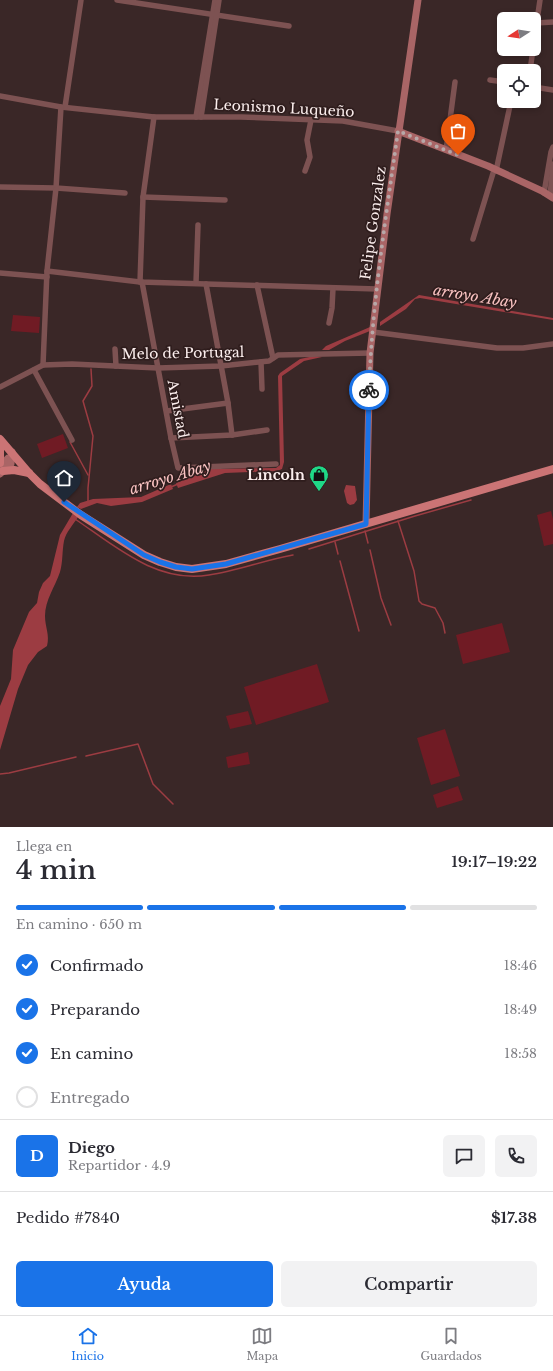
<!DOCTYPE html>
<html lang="es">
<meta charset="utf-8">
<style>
:root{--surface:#fff;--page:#f2f2f3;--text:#2b2b33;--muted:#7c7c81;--line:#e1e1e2;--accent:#1a73e8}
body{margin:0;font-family:"Libre Baskerville",serif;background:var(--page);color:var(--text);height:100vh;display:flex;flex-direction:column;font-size:15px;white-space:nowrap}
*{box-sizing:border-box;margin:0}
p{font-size:13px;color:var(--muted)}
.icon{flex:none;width:22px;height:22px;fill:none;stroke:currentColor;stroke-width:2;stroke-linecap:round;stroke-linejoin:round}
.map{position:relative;height:827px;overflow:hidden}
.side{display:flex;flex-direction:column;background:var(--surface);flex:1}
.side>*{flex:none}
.needle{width:26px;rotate:258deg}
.tools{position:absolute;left:497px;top:12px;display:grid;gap:8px}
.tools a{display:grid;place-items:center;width:44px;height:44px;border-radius:6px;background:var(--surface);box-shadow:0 2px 6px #0003;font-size:20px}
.pin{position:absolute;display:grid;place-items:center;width:34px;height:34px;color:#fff;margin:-41px -17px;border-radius:50% 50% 50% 0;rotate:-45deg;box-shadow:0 0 4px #0007}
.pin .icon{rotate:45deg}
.courier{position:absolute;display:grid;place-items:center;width:40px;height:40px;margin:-20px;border:3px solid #1a73e8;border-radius:50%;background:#fff;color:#222;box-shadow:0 1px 5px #0007}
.head em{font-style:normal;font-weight:600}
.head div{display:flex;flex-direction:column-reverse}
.head{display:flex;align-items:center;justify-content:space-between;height:68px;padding:0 16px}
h1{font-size:26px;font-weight:600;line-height:30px}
.bar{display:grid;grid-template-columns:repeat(4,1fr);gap:6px 4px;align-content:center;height:48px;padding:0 16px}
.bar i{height:5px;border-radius:3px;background:var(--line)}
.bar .on{background:var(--accent)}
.bar p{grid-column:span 4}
.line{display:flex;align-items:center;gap:10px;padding:0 16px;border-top:1px solid var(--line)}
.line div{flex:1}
.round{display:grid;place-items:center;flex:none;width:42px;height:42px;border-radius:6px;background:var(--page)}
ol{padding:0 16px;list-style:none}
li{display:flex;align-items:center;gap:12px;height:44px}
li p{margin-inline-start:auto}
li .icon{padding:4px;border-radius:50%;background:var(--accent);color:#fff;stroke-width:4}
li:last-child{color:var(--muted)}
li i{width:22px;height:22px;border:2px solid var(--line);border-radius:50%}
.cta{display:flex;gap:8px;margin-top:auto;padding:8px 16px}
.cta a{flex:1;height:46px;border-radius:6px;background:var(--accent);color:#fff;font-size:16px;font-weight:600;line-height:46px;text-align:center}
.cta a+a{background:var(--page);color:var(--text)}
.menu{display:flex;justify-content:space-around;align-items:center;height:56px;border-top:1px solid var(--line);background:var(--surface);font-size:11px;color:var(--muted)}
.menu a{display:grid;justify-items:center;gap:2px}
.menu .on{color:var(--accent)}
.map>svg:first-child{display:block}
.green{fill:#701b24}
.water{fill:#9c3c42}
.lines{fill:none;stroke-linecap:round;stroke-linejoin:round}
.stream{stroke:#9c3c42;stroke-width:1.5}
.street{stroke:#7d5252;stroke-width:5.5}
.secondary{stroke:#a96566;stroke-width:7}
.primary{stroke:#cb7475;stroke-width:8}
.done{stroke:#b7a8a8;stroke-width:4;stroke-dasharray:0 7.2}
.route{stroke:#1a73e8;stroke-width:5}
.labels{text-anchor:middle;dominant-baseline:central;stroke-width:3.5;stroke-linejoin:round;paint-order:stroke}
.street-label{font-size:14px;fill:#fbeeed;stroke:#2f1d1d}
.poi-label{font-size:14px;font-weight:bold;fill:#fbeeed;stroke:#2f1d1d;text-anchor:end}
.water-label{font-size:15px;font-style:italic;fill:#fac3c2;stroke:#2f1d1d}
</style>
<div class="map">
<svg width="553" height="827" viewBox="0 0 553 827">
<rect width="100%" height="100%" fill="#3a2727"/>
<g class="green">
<path d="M 13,315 L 40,317 L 39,333 L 11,331 Z"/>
<path d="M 63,434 L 68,448 L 42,458 L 37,444 Z"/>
<path d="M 551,511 L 553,519 L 553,544 L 544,546 L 537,515 Z"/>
<path d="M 502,623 L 510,652 L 463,664 L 456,635 Z"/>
<path d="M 317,664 L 329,702 L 256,725 L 244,687 Z"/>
<path d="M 248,711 L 252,724 L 230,729 L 226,716 Z"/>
<path d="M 445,729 L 460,776 L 431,785 L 417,738 Z"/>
<path d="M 248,752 L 250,764 L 228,768 L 226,757 Z"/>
<path d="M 458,786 L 463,800 L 437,808 L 433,795 Z"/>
</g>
<g class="water">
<path d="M 419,295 L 553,318 L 553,320 L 420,298 L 415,299 L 406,309 L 380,326 L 380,322 Z"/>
<path d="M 370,327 L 370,331 L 345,341 L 329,350 L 322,350 L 326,346 Z"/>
<path d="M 314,356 L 322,357 L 304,361 L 282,376 L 284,462 L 282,469 L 277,471 L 225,473 L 178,488 L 176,483 L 211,469 L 276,468 L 280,465 L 278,376 L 280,373 L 300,359 Z"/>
<path d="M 171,484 L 173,489 L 142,502 L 111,506 L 97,503 L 81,509 L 77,507 L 80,503 L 93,499 L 141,497 Z"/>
<path d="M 346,485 L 355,486 L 357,500 L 354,504 L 350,505 L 347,503 L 344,491 Z"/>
<path d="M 73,513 L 78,517 C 73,525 66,532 64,541 C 62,551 63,562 60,572 C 55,587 45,600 45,616 C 45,627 50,635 47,646 L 38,652 L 28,665 L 18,689 L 0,750 L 0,706 L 11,679 L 13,650 L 29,612 L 37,603 L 39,592 L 43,583 L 50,576 L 60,535 Z"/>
</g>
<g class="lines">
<g class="stream">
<path d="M 70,442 L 88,475"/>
<path d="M 171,487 L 178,484"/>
<path d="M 88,501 L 88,488 L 93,436 L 83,401 L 92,386 L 91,369"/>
<path d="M 75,519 C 115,546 157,584 209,575 C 238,571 264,560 293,555"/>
<path d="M 398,521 L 414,571 L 419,601 L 422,604 L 435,608 L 443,623 L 445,633"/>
<path d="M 365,531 L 368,543"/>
<path d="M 335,542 L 338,554"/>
<path d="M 309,549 L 415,516 L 471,500"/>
<path d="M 370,550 L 381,598 L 391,625"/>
<path d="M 340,561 L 359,631"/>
<path d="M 86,756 L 138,744 L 153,784 L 173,804"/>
<path d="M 0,774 L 9,773 L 76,757"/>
</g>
<g class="street">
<path d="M 117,0 L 289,26"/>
<path d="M 536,23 L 553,22"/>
<path d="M 534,41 L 540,0"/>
<path d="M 530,71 L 533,49"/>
<path d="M 490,80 L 504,82"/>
<path d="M 534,87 L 553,90"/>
<path d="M 0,96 L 61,107 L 154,117 L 241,117 L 343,121 L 398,131"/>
<path d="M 65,107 L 81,0"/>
<path d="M 196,117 L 215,0"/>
<path d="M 201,117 L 219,0"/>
<path d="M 446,150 L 455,82"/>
<path d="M 305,171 L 310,157 L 307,140 L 311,120"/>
<path d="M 496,171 L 511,101"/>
<path d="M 0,187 L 56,188 L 125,193"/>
<path d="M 544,193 L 551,152 L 553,147"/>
<path d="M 550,196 L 553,164"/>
<path d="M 143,197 L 225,200"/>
<path d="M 473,239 L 494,170"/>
<path d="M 47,271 L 140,282 L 377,289"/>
<path d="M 0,273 L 47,277"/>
<path d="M 140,282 L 143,197 L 154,117"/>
<path d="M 142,282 L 171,438 L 178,468 L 276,464"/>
<path d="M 196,283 L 198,225"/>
<path d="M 206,284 L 228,403 L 232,435"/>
<path d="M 257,285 L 273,358"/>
<path d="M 329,323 L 332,308 L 333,288"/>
<path d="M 373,332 L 497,348 L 523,348 L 553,344"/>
<path d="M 115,349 L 116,366"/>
<path d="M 261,362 L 262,389"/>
<path d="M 43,365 L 47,271 L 56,188 L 61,107"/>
<path d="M 34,370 L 72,440"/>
<path d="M 0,387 L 43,365 L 72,364 L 158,368 L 221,366 L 269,361 L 278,355 L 370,353"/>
<path d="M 167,411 L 228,403"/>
<path d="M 171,438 L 232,435 L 267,430"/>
</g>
<g class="secondary">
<path d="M 398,131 L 488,166 L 542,191 L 553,198"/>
<path d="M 0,467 L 8,458 L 15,458"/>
<path d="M 0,474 L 11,464 L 12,452"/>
<path d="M 366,524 L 370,353 L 387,214 L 418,0"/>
</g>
<g class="primary">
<path d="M 0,439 L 29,473 L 40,484 L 81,515 L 144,555 L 160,562 L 176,567 L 192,569 L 226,564 L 280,549 L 553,469"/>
<path d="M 0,446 L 0,463"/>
<path d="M 3,471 L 14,470 L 29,473"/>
</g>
</g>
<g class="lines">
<path class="done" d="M 369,390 C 372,303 386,217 398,131 L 458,155"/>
<path class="route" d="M 64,502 L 144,555 L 160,562 L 176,567 L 192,569 L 226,564 L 366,524 L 369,390"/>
</g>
<defs>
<symbol id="shop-pin" viewBox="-11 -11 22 30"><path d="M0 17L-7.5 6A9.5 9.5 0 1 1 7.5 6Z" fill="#1fd887" stroke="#2f1d1d"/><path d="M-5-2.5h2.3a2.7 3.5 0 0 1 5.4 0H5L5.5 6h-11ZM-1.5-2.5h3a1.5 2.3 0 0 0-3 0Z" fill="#111"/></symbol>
</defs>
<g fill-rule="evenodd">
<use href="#shop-pin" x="308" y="464" width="22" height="30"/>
</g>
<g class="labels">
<g class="street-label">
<text transform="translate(284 108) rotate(3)">Leonismo Luqueño</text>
<text transform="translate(373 223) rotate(-82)">Felipe Gonzalez</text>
<text transform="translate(183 353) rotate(-1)">Melo de Portugal</text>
<text transform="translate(178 409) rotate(79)">Amistad</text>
</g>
<g class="poi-label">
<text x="305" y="475">Lincoln</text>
</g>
<g class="water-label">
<text transform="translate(475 296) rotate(9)">arroyo Abay</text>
<text transform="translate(170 477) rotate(-17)">arroyo Abay</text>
</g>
</g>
</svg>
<div class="tools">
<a><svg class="needle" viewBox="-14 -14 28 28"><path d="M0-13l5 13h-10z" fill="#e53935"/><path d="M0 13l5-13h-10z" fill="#7c7c81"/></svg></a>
<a><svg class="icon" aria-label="locate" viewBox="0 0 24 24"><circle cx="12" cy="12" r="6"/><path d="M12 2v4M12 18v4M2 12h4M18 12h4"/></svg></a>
</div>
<div class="pin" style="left:458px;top:155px;background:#ea580c"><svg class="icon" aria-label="bag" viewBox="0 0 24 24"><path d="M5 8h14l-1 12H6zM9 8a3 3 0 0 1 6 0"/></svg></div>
<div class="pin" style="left:64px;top:502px;background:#1f2937"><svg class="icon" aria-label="home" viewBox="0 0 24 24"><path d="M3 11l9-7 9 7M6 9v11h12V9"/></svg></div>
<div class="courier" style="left:369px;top:390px"><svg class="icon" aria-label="bike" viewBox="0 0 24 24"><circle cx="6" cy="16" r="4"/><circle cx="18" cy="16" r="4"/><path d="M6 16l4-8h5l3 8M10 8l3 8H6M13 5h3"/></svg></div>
</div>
<section class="side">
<div class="head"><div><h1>4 min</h1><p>Llega en</p></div><em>19:17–19:22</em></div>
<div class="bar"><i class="on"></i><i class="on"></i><i class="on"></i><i></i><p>En camino · 650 m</p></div>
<ol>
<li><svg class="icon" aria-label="check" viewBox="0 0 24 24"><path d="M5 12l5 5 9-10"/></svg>Confirmado<p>18:46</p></li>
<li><svg class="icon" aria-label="check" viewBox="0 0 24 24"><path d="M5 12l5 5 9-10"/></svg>Preparando<p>18:49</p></li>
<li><svg class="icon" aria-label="check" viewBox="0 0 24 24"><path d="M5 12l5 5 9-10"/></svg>En camino<p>18:58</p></li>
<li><i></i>Entregado</li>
</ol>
<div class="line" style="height:72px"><b class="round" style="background:var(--accent);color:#fff">D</b><div><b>Diego</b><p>Repartidor · 4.9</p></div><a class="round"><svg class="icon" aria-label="chat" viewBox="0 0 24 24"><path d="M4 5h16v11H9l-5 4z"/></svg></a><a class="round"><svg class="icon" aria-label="phone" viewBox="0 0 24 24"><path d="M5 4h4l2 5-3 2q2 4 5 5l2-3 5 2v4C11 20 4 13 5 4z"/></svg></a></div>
<div class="line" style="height:52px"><div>Pedido #7840</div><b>$17.38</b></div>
<div class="cta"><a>Ayuda</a><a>Compartir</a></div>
</section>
<nav class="menu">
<a class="on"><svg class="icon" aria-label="home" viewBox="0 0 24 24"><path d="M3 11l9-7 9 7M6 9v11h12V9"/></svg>Inicio</a>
<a><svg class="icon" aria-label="map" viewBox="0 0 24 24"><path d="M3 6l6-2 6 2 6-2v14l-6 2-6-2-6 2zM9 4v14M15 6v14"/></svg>Mapa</a>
<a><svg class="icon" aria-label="saved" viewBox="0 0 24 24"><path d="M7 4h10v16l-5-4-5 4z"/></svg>Guardados</a>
</nav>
